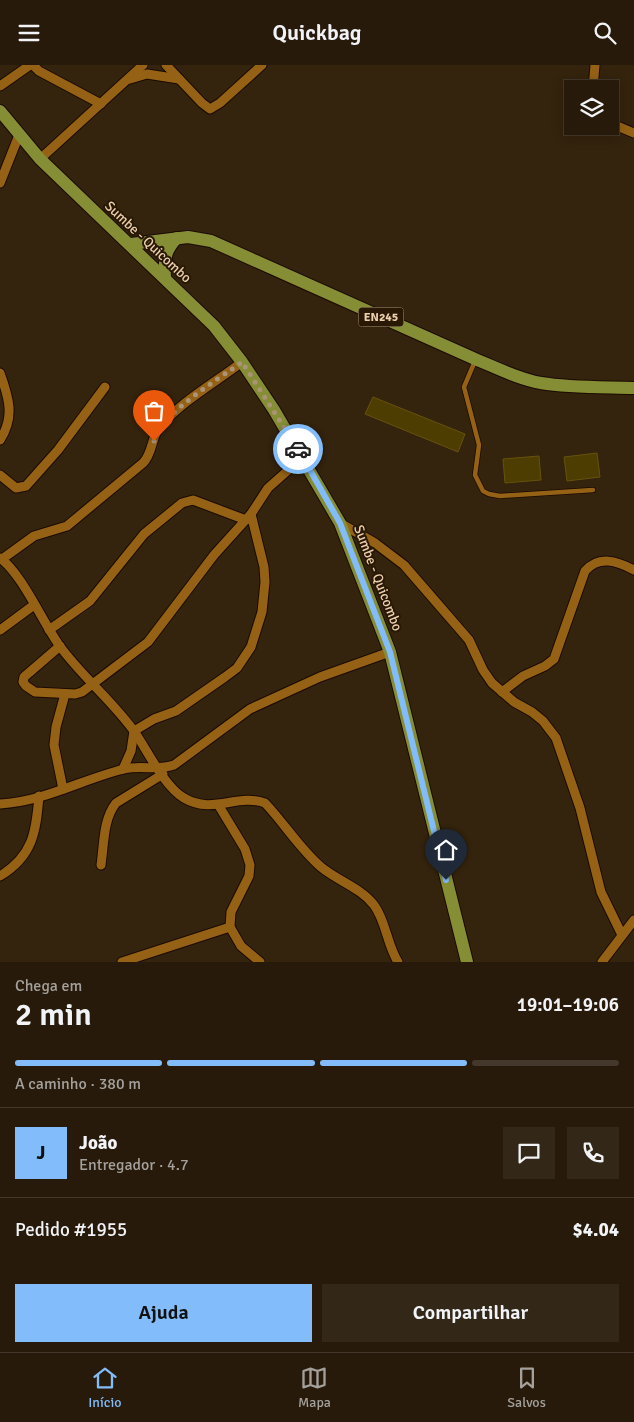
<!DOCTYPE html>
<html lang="pt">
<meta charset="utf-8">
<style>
:root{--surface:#271a0a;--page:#332718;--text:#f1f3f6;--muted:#a4a19c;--line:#43382b;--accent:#82bcfa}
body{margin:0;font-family:Signika,sans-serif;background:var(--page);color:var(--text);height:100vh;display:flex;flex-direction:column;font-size:19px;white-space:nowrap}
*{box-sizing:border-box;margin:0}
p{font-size:16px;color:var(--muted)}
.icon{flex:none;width:28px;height:28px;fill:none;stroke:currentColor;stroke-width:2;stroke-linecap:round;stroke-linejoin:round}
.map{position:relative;height:897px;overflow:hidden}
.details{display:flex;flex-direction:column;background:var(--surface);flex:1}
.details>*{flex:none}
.controls{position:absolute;left:564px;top:15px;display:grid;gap:10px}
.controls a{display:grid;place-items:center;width:55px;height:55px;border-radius:0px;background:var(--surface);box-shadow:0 2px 12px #0003,0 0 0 1px var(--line);font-size:25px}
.pin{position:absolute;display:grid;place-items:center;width:42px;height:42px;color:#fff;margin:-51px -21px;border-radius:50% 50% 50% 0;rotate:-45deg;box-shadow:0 0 5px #0007}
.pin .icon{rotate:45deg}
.courier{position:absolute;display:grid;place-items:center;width:50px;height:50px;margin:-25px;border:4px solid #82bcfa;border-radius:50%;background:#fff;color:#222;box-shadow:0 1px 6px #0007}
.head em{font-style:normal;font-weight:600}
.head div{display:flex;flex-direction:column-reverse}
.head{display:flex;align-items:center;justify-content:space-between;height:85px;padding:0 15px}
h1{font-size:32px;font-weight:600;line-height:38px}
.bar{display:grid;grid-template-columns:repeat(4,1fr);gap:8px 5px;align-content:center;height:60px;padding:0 15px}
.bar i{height:6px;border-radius:4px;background:var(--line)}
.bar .active{background:var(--accent)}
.bar p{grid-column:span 4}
.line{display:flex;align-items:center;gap:12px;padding:0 15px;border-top:1px solid var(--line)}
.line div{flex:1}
.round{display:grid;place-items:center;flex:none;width:52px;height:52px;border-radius:0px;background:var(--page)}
.button{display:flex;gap:10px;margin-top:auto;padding:10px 15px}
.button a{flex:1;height:58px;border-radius:0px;background:var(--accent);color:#111;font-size:20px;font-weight:600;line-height:58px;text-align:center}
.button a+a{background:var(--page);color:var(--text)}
header{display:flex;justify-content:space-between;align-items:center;height:65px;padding:0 15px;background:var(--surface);font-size:22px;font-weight:600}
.menu{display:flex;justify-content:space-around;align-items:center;height:70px;border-top:1px solid var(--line);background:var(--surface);font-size:14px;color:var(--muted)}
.menu a{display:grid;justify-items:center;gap:2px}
.menu .active{color:var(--accent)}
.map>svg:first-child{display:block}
.building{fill:#4e3d00;stroke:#66520c}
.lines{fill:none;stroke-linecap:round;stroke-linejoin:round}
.service-casing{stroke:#1b0b00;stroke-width:6}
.minor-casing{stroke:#1b0b00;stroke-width:11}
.primary-casing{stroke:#1b0b00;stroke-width:14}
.service{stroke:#956215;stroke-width:4.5}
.minor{stroke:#956215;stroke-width:9}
.primary{stroke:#858d35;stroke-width:12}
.done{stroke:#ab9376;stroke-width:5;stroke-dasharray:0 9}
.route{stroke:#82bcfa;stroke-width:6}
.labels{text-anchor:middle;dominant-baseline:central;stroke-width:4;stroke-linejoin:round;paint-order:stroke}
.shield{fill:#291904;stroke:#b1987b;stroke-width:1}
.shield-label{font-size:12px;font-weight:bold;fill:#ebcfae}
.street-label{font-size:14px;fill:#ebcfae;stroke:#291904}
</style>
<header><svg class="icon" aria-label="menu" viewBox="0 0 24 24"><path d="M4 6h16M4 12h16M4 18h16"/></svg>Quickbag<svg class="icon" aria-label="search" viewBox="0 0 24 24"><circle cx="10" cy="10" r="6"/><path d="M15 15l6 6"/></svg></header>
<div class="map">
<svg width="634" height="897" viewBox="0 0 634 897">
<rect width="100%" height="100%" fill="#34230d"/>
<g class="building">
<path d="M 373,332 L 465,369 L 458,387 L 365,349 Z"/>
<path d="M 597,388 L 600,412 L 567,416 L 564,392 Z"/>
<path d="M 539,391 L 541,415 L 505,418 L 503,394 Z"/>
</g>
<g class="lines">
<defs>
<path id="service" d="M 475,296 L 464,322 L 479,380 L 475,410 L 483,426 L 489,429 L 500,431 L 593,425"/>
<g id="minor">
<path d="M 33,0 L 39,6 L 101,39"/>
<path d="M 166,0 L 202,38 L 210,44 L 220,38 L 262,0"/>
<path d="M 130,14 L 147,9 L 179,14"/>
<path d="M 0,21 L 30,0"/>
<path d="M 593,24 L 595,0"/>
<path d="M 610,58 L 634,68"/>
<path d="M 40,94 L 143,0"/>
<path d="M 0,118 L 19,70"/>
<path d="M 0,308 C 9,333 15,352 0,375"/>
<path d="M 0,410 L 16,423 L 26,421 L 58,385 L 105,322"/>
<path d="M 340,458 L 375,478 L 404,500 L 469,575 L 483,605 L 492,618 L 514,637 L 532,647 L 543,656 L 556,673 L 580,743 L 601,827 L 622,870"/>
<path d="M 0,493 C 22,509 42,556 59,580 C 82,612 114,637 136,669 C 148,687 165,722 184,733 C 213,750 237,728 265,738 C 284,758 300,784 321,802 C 338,816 361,823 374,840 C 386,856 387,880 398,897"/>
<path d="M 2,494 L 34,471 L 67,461 L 143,398 C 153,388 151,373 159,363 C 180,337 216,317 242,297"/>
<path d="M 0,565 L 34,540"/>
<path d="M 49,565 L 90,536 L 144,469 L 182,438 L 193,435 L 246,455"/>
<path d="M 60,581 L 24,612 L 23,617 L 26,621 L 35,627 L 75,629 L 82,627 L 148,577 L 214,490 L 251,449 L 268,423 L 303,392"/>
<path d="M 502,627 L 523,611 L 545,601 L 554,594 L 585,506 C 599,490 617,496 634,505"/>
<path d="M 123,704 L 131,686 L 134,666 L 154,654 L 176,646 L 225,612 L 237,603 L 251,582 L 262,547 L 265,517 L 264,502 L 251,449"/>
<path d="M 63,724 L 54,680 L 56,662 L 65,629"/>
<path d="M 0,739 C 43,737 83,714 124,704 C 141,700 158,706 174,700 L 250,644 L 320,612 L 390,587"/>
<path d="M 219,741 L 245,784 L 250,800 L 249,811 L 231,847 L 230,862 L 241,881 L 260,897"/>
<path d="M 101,800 C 104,780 103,754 116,738 L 163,709"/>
<path d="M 0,811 C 33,791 36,767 39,731"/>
<path d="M 122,897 L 230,862"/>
<path d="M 602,897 L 634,855"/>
</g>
<g id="primary">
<path d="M 0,46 L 40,94 L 214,261 L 242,297 L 274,345 L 340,458 L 390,587 L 467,897"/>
<path d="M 131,179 L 188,172 L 211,176 L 475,294 C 497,303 518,314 541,318 C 571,323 603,322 634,323"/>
<path d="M 165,212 C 164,195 165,185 177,173"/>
</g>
</defs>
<use href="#service" class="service-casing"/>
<use href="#minor" class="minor-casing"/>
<use href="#primary" class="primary-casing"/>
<use href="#service" class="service"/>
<use href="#minor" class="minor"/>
<use href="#primary" class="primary"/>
</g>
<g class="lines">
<path class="done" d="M 154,376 C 160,349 219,314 242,297 L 298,384"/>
<path class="route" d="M 298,384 L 340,458 L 390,587 L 446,815"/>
</g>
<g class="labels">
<rect class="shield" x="358.5" y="242.5" width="45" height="19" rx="4"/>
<g class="shield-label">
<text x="381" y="252">EN245</text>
</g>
<g class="street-label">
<text transform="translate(148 177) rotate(43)">Sumbe - Quicombo</text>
<text transform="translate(378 513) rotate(69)">Sumbe - Quicombo</text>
</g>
</g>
</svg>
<div class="controls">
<a><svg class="icon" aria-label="layers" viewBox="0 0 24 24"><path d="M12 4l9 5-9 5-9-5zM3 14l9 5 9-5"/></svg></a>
</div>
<div class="pin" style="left:154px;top:376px;background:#ea580c"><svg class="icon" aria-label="bag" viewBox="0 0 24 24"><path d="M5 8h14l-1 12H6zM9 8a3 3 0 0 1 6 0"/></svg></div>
<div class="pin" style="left:446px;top:815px;background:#1f2937"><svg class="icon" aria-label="home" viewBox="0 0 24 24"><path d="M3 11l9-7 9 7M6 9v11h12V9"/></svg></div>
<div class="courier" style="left:298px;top:384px"><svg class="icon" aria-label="car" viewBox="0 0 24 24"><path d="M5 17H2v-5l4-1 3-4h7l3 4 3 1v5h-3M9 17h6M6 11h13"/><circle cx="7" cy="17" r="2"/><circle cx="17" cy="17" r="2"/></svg></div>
</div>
<section class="details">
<div class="head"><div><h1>2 min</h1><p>Chega em</p></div><em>19:01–19:06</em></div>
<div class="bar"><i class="active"></i><i class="active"></i><i class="active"></i><i></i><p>A caminho · 380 m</p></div>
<div class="line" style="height:90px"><b class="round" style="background:var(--accent);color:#111">J</b><div><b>João</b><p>Entregador · 4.7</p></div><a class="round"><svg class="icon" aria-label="chat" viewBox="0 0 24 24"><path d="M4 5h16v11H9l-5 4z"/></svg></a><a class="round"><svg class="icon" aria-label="phone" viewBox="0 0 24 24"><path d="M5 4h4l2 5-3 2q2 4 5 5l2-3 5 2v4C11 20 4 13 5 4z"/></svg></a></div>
<div class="line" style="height:65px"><div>Pedido #1955</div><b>$4.04</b></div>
<div class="button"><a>Ajuda</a><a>Compartilhar</a></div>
</section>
<nav class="menu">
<a class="active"><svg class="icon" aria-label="home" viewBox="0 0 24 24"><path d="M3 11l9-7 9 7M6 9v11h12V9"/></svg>Início</a>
<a><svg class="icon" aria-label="map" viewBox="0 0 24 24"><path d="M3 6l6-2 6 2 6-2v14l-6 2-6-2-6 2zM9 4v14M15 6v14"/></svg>Mapa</a>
<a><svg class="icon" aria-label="saved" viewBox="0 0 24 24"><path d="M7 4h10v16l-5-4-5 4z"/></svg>Salvos</a>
</nav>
